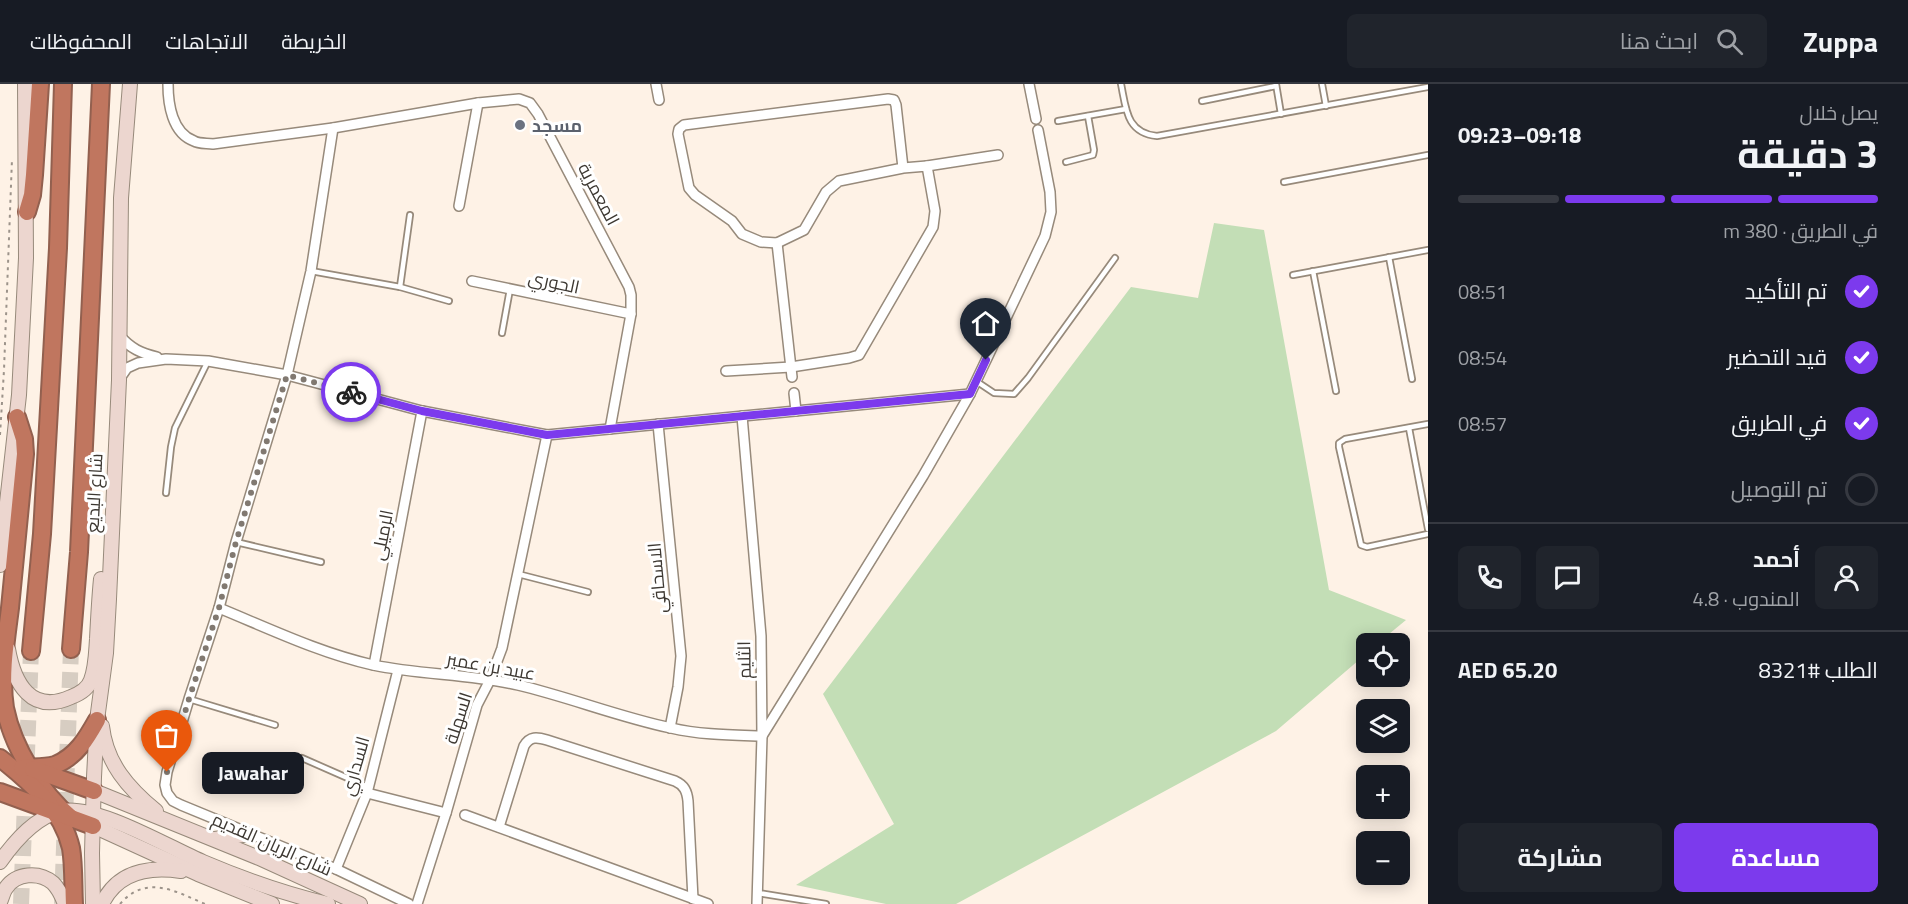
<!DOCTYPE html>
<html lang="ar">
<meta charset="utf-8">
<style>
:root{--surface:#171b24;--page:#20242c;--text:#f1f3f6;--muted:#9ea1a6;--line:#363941;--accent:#7c3aed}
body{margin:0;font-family:"Titillium Web",Cairo,sans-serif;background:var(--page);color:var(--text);direction:rtl;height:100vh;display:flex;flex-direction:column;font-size:22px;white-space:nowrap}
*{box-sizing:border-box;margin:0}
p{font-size:20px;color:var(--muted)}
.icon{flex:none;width:33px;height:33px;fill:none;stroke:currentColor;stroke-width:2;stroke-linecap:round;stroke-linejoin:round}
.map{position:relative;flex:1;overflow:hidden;direction:ltr}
.details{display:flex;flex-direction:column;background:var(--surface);width:480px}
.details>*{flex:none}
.fabs{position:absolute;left:1356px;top:549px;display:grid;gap:12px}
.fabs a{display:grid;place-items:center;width:54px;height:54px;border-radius:9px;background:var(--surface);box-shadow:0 3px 15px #0003;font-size:30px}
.pin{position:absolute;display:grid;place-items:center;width:51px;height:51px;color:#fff;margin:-62px -26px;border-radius:50% 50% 50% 0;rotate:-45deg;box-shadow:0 0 6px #0007}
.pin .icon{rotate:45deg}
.courier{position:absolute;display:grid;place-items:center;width:60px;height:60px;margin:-30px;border:4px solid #7c3aed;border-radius:50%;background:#fff;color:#222;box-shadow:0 2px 8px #0007}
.bubble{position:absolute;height:42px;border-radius:9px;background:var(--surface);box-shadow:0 3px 15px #0003;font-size:20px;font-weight:700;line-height:42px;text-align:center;direction:rtl}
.summary em{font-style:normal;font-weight:700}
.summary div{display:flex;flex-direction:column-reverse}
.summary{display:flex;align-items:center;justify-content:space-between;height:102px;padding:0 30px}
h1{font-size:39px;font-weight:700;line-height:45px}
.bar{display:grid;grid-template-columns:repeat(4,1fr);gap:9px 6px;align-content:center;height:72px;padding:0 30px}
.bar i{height:8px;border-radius:4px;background:var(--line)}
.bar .selected{background:var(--accent)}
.bar p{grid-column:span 4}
.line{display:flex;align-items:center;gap:15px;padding:0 30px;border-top:2px solid var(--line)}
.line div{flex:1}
.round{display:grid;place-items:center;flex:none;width:63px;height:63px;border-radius:9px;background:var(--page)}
ol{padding:0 30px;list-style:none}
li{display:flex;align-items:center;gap:18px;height:66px}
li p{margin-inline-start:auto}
li .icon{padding:6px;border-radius:50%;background:var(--accent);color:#fff;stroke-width:4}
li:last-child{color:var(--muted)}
li i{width:33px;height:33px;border:3px solid var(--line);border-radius:50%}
.primary-button{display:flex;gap:12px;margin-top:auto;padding:12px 30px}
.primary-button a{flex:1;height:69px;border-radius:9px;background:var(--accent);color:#fff;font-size:24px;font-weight:700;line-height:69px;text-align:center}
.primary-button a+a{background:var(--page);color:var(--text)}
header{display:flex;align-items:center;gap:36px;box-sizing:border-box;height:84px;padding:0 30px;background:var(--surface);border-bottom:2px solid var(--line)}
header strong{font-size:28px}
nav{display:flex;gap:33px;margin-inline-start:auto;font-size:21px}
.search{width:420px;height:54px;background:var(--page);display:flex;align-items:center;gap:15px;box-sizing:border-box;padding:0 21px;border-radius:9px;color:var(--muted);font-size:22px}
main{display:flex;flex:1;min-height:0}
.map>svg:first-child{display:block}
.green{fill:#c3deb6}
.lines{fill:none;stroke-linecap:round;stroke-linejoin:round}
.highway-tunnel{stroke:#d7cdc2;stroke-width:16;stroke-dasharray:16 8;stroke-linecap:butt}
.lane-casing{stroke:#978a7b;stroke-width:8}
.street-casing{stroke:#978a7b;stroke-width:12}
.secondary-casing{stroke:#978a7b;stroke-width:16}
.highway-casing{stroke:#92604f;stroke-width:20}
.path{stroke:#9c938a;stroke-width:2;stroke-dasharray:3 4.5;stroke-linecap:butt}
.lane{stroke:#fff;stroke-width:4.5}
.street{stroke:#fff;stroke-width:9}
.secondary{stroke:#ecd6cf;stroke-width:14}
.highway{stroke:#c0765f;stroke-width:16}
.done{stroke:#817971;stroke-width:6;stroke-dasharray:0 10.8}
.route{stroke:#7c3aed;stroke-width:8}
.worship-dot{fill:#6b7280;stroke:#fff;stroke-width:2}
.labels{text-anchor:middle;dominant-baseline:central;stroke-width:6;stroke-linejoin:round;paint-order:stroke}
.worship-label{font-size:18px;font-weight:bold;fill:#5b616d;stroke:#fff;text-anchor:start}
.street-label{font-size:18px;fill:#3d3832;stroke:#fff}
</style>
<header>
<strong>Zuppa</strong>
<div class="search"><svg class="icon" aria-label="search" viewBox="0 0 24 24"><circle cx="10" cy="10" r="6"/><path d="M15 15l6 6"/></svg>ابحث هنا</div>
<nav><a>الخريطة</a><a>الاتجاهات</a><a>المحفوظات</a></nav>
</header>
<main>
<section class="details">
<div class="summary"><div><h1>3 دقيقة</h1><p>يصل خلال</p></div><em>09:18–09:23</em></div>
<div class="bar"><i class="selected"></i><i class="selected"></i><i class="selected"></i><i></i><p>في الطريق · 380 m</p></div>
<ol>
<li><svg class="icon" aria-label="check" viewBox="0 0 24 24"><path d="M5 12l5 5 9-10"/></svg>تم التأكيد<p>08:51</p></li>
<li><svg class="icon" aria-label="check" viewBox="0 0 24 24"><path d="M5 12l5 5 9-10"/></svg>قيد التحضير<p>08:54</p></li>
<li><svg class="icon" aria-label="check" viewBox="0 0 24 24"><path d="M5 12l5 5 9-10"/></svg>في الطريق<p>08:57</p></li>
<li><i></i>تم التوصيل</li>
</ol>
<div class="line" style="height:108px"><a class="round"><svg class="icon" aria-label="person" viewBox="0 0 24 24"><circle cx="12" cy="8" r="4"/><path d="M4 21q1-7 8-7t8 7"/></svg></a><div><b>أحمد</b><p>المندوب · 4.8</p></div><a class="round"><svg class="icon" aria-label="chat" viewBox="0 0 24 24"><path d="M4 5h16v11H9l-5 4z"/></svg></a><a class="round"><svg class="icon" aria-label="phone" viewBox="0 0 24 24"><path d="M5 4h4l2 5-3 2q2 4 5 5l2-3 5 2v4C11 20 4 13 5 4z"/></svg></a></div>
<div class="line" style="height:78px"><div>الطلب #8321</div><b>AED 65.20</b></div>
<div class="primary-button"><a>مساعدة</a><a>مشاركة</a></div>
</section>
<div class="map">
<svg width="1428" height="820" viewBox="0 0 1428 820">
<rect width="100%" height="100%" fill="#fef2e6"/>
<path class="green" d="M 1214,139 L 1264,146 L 1329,506 L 1406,536 L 1378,559 L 1366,560 L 1366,570 L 1276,647 L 956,820 L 886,820 L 796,801 L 894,740 L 823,610 L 1131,203 L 1198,214 Z"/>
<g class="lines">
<g class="highway-tunnel">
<path d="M 21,820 L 31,567"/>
<path d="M 62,820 L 71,565"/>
</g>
<defs>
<g id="lane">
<path d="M 1121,0 C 1126,24 1126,49 1157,52 L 1428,3"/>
<path d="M 1276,0 L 1281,30"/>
<path d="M 1322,0 L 1326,22"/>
<path d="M 1202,17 L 1276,2"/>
<path d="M 1058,37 L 1126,25"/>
<path d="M 1066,78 L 1093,71 L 1094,66 L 1088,32"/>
<path d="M 1284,98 L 1428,71"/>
<path d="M 1389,173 L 1412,295"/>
<path d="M 311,187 L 400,203 L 449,217"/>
<path d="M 1313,187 L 1336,307"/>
<path d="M 1293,191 L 1428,166"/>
<path d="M 400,203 L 410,131"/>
<path d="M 502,249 L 510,205"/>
<path d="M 976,297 L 994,309 L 1014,310 L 1028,294 L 1115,174"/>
<path d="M 1428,340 L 1345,355 L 1339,359 L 1339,363 L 1361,461 L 1367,463 L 1428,450"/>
<path d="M 1409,344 L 1428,445"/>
<path d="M 166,409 L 171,363 L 175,344 L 208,277"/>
<path d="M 236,458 L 321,478"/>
<path d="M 518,490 L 588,508"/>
<path d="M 189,615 L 275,641"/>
<path d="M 302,674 L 368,703"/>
<path d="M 758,809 L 826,820"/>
</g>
<g id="street">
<path d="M 168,0 C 168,20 172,49 194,57 C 199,60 207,59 213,60 L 333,44 L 478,19 L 519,15 L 530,19 L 538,30 L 629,203 L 631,211 L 631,230 L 610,345"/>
<path d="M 656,0 L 659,16"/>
<path d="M 1029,0 L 1036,35"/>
<path d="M 333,44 L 311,187 L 287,291 L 236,458 L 219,524 L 189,615 L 167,688 L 165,701 L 167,709 L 173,717 L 181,721 L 336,785 L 409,820"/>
<path d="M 927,82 L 998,71"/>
<path d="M 459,122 L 478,19"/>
<path d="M 777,159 L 792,293"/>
<path d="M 472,197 L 631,230"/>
<path d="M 120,252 C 131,265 141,269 157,273"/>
<path d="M 726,287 L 791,283 L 849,274 L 859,271 L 933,143 L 935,127 L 927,82 L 903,84 L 839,97 L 826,108 L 804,146 L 777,159 L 761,158 L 742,150 L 732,137 L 695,111 L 689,104 L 678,50 L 679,45 L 684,41 L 888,15 L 894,16 L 896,21 L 903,84"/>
<path d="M 120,294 L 127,284 L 138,279 L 166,275 L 208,277 L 287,291 L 422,327 L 547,351 L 970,310"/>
<path d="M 794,309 L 796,327"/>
<path d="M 742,332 L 761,552 L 762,652 L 757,820"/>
<path d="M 658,340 L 681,572 L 678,603 L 670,644"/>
<path d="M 219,524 C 270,545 320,569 373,581 C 421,591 470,590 518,601 C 569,613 619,633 671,644 C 701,651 731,651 762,652 L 923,392 L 970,310 L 1045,152 L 1051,128 L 1050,108 L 1038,46"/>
<path d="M 374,581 L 422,327"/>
<path d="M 367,709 L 446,729"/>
<path d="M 465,731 L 708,820"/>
<path d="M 499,743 L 524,662 C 530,652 537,653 547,656 L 675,697 C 684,701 687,707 688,717 L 693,815"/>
<path d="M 336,785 L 367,709 L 398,586"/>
<path d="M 417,820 L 446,729 L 477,621 L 490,596 L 502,564 L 547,351"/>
</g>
<g id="secondary">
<path d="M 0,481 L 19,311 L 26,174 L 25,0"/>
<path d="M 8,565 C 14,599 31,631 71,613 C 79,610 88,605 91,596 C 96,583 96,568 97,555 C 98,535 99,515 101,495"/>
<path d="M 102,642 C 106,679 128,704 156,727"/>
<path d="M 94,707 L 259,774 L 360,820"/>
<path d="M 93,742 L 198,790 L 272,820"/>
<path d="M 215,755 L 249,750"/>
<path d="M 0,778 C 14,758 36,732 62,727 C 98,721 168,763 203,778 C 243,795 285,810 328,820"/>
<path d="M 0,818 C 2,814 3,808 6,804 C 16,789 39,787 53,799 C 59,805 62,812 65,820"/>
<path d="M 93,820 L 92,769 L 94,693 L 97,636 L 106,569 L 109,515 L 119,296 L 121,114 L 130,0"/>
<path d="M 102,820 C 117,788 148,782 181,787"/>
</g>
<g id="highway">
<path d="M 27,128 L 32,111 L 34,91 L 40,0"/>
<path d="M 17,333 L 24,355 L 25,370 C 20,421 15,472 10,524 C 6,556 0,592 5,624 C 13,664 41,709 72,735"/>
<path d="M 71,565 L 79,468 L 101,0"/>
<path d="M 31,567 L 42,450 L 58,164 L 63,0"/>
<path d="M 0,674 C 29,697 62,725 71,764 C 74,782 73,802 74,820"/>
<path d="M 22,684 C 32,683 45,684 55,681 C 76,673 87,654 97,636"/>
<path d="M 33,685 L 94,707"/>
<path d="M 0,708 L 93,742"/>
</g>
</defs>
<use href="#lane" class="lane-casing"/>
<use href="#street" class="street-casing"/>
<use href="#secondary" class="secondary-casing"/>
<use href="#highway" class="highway-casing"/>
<g class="path">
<path d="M 0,351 L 4,286 L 12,75"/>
<path d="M 120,820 C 146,790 175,807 205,820"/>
</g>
<use href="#lane" class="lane"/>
<use href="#street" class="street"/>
<use href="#secondary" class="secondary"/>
<use href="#highway" class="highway"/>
</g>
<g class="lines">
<path class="done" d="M 167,688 L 189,615 L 219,524 L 236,458 L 287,291 L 351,308"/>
<path class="route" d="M 351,308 L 422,327 L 547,351 L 970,310 L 986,276"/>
</g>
<circle class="worship-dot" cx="520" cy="41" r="6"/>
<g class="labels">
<g class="worship-label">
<text x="532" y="41">مسجد</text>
</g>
<g class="street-label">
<text transform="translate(599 110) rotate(62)">المعمرية</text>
<text transform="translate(554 198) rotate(12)">الجوري</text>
<text transform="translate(94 409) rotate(-87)">شارع البديع</text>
<text transform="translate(382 451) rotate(-79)">الرميلي</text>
<text transform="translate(657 494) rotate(-95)">الاسحاقي</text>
<text transform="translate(744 576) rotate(-91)">الثليم</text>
<text transform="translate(491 582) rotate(10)">عبيد بن عمير</text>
<text transform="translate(458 634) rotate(-72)">السهلة</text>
<text transform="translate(355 682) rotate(-74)">السداري</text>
<text transform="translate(272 760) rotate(24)">شارع الريان القديم</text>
</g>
</g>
</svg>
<div class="fabs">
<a><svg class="icon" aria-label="locate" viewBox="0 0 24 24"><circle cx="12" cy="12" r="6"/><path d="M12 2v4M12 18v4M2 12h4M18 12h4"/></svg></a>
<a><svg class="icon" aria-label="layers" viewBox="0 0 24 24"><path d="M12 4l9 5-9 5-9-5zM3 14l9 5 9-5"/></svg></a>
<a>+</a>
<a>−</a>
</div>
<div class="pin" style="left:167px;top:688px;background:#ea580c"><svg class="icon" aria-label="bag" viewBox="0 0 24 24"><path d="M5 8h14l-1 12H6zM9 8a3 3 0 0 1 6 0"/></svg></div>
<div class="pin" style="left:986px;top:276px;background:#1f2937"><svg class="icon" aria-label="home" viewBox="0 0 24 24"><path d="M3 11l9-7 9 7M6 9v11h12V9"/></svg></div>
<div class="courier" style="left:351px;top:308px"><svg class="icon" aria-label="bike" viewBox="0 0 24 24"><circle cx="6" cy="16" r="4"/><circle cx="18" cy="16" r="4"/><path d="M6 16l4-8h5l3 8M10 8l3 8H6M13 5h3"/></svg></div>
<div class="bubble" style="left:202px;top:668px;width:102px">Jawahar</div>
</div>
</main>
